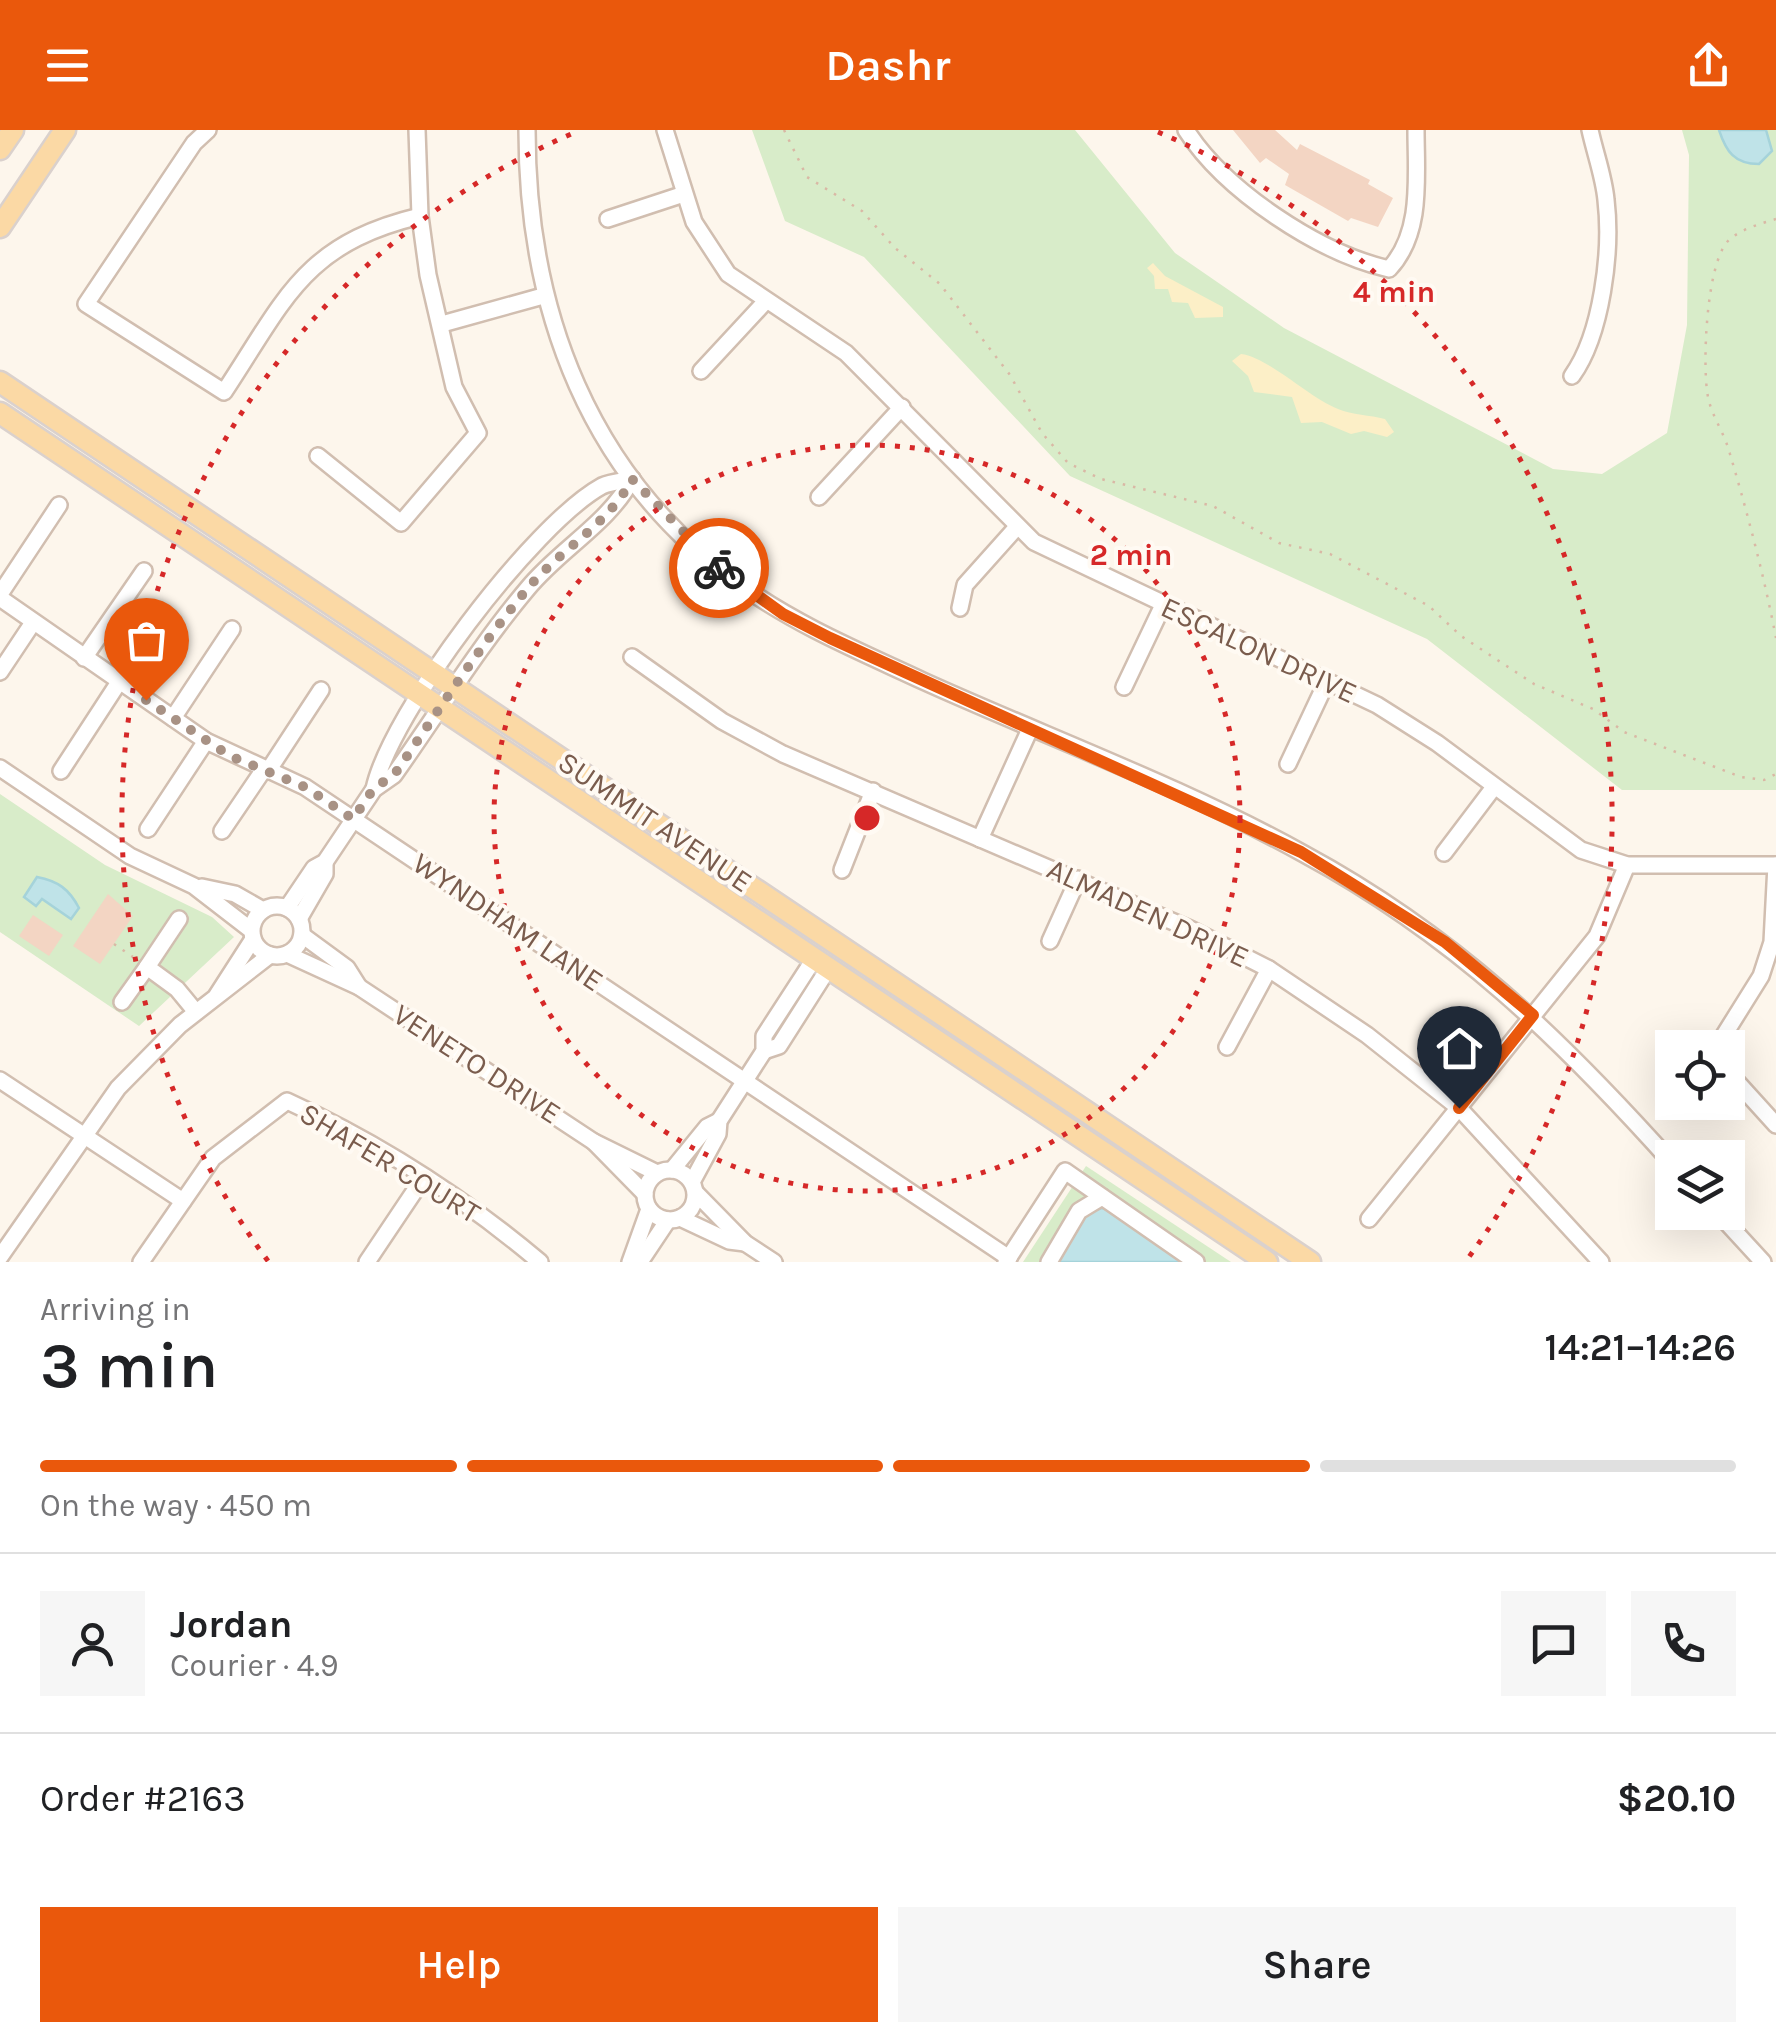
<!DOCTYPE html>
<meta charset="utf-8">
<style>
:root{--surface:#fff;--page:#f6f6f6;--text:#202124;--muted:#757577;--line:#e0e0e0;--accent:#ea580c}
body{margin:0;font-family:Karla,sans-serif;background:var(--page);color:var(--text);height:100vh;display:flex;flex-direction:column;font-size:38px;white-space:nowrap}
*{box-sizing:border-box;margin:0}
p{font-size:32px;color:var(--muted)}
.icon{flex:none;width:55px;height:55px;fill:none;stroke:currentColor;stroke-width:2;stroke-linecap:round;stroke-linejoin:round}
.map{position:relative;height:1132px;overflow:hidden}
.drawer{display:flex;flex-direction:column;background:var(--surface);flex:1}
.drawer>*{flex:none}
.controls{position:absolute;left:1655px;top:900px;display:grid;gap:20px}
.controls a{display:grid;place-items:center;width:90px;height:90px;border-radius:0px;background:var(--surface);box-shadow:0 10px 40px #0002;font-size:50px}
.pin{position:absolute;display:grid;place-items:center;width:85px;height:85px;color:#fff;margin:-102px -42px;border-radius:50% 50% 50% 0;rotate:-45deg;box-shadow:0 0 10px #0007}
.pin .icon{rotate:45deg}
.courier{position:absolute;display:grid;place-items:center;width:100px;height:100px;margin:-50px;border:8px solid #ea580c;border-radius:50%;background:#fff;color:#222;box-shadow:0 2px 12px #0007}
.headline em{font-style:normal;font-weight:600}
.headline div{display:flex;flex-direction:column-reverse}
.headline{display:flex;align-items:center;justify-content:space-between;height:170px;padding:0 40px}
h1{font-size:65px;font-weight:600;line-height:75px}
.bar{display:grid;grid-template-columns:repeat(4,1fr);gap:15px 10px;align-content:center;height:120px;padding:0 40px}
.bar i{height:12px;border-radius:8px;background:var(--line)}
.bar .active{background:var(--accent)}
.bar p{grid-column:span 4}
.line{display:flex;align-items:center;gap:25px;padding:0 40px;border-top:2px solid var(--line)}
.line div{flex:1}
.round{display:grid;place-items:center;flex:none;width:105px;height:105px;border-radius:0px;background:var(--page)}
.cta{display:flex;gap:20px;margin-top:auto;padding:20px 40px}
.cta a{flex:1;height:115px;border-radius:0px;background:var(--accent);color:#fff;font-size:40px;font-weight:600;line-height:115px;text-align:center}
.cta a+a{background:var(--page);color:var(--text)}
header{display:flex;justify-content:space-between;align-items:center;height:130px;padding:0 40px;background:var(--accent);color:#fff;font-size:45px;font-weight:600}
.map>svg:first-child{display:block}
.green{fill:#d8ecc9}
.sand{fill:#fcefc7}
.water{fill:#bfe3e8;stroke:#a5d3da;stroke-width:2.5}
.building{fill:#f3d5c3}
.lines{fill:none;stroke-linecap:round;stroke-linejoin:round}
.minor-casing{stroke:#d1beb0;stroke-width:20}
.major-casing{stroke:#dad1cd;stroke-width:25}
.path{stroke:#d9b8a5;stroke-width:2.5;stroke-dasharray:2.5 8;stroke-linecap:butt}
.minor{stroke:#fff;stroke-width:15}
.major{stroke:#fbd9a5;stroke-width:20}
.done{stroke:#a89285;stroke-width:10;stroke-dasharray:0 18}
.route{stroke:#ea580c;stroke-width:12}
.ring{fill:none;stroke:#d62828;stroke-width:5;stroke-dasharray:5 10}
.labels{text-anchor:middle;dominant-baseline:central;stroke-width:8;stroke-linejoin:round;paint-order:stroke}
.street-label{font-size:30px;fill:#7a5c4d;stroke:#fffaf3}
.centre{fill:#d62828;stroke:#fffaf3;stroke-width:5}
.ring-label{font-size:30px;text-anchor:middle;font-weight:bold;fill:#d62828;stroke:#fffaf3;stroke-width:8;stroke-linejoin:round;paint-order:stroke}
</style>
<header><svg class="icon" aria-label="menu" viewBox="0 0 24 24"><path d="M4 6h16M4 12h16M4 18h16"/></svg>Dashr<svg class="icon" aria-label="share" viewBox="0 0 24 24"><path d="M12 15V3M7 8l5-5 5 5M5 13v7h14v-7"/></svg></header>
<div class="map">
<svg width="1776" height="1132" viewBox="0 0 1776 1132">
<rect width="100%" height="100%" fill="#fdf6ec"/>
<g class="green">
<path d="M 752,0 L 1075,0 L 1175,123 L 1284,198 L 1553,339 L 1602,344 L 1667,303 L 1687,195 L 1689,25 L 1682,0 L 1776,0 L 1776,660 L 1622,660 L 1427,509 L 1070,346 L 864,127 L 785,91 Z"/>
<path d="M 0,664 L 105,735 L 212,787 L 234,807 L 139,896 L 0,802 Z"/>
<path d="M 1086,1036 L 1231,1132 L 1023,1132 Z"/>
</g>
<g class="sand">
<path d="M 1153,133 L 1165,146 L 1223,177 L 1223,187 L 1195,188 L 1188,173 L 1172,172 L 1168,159 L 1155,159 L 1154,146 L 1147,138 Z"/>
<path d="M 1241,224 C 1268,227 1308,267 1338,279 C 1352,285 1370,285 1385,289 L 1394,302 L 1387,307 L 1364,301 L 1351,304 L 1322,292 L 1301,293 L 1292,267 L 1254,262 L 1248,246 L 1232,231 Z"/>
</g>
<g class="water">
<path d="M 1719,0 L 1766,0 L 1772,21 L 1759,34 C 1734,34 1726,21 1719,0 Z"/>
<path d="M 37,747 C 58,751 69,759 79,778 L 71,789 L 42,769 L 36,776 L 24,767 Z"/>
<path d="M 1102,1078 L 1111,1081 L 1185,1132 L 1055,1132 L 1083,1084 Z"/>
</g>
<g class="building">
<path d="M 1233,0 L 1275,0 L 1297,20 L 1300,14 L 1370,50 L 1368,54 L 1393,68 L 1378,97 L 1351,88 L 1348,91 L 1285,55 L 1289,44 L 1266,28 L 1260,33 Z"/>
<path d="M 108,764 L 133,786 L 100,834 L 73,816 Z"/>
<path d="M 33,785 L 63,805 L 49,826 L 19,806 Z"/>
</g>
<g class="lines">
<defs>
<g id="minor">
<path d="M 208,0 L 194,13 L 86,174 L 224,262 C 285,170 303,114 420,86"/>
<path d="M 527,0 C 527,181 589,348 742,456 C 798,496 861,522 923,551 C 1049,608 1183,657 1304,724 C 1454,805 1560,908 1672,1033"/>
<path d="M 665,0 L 694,92 L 728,144 L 846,223 L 1034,412 L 1377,575 L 1437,613 L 1581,720 L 1627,735 L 1776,735"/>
<path d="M 1186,0 C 1225,61 1319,123 1389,139 C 1423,103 1416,47 1416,0"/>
<path d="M 608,89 L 684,64"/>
<path d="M 442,194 L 543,166"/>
<path d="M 701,241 L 765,172"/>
<path d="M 1572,246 C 1602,204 1612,121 1606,70 C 1604,47 1595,23 1590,0"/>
<path d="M 318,326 L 401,393 L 478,303 L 454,257 L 428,145 L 420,86 L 417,0"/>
<path d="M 819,367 L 902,277"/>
<path d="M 0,464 L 59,375"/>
<path d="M 0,468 L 206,611 L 305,657 L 1009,1128"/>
<path d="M 960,478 L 965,455 L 1016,398"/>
<path d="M 632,527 L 722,591 L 783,624 L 1190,799 L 1269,839 L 1367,905 L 1459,978 L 1601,1132"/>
<path d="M 84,528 L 144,441"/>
<path d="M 0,542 L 32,494"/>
<path d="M 1124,557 L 1163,475"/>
<path d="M 173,588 L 232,499"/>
<path d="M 1288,634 L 1327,551"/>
<path d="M 0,638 L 130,726 L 194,756 L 251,800"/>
<path d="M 61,641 L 119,552"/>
<path d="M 268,641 L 321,560"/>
<path d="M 374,659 C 390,583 533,394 602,356 C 611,352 623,351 632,349"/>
<path d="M 148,699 L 206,611"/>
<path d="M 222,701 L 264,639"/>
<path d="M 980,709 L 1030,599"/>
<path d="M 1444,723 L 1494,657"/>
<path d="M 842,740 L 873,661"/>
<path d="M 202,757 L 235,764 L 263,780"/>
<circle cx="277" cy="801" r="25"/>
<path d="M 287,778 L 314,738 L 325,732 L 374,659 L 394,645 C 438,583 479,516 528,458 C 560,419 609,393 632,349"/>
<path d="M 179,789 L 147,837 L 177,859 L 196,882"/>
<path d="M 299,789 L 325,744 L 325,732"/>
<path d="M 302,805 L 347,838 L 359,857"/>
<path d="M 1050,811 L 1078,749"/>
<path d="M 287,824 L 359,857 L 594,1012 L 657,1043"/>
<path d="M 217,865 L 253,809"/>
<path d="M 122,872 L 147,837"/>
<path d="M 1227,917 L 1269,839"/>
<path d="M 1716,918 L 1761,846 L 1772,812 L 1776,735"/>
<path d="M 764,921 L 779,916 L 828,839"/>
<path d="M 1728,942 L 1776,995"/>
<path d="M 0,950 L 183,1071"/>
<path d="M 594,1012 L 645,1064"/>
<circle cx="670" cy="1065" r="25"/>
<path d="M 672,1040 L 707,997 L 719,991"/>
<path d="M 692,1052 L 718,1004 L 719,991 L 764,921 L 764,906 L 814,829"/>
<path d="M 695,1062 L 745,1113 L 774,1132"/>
<path d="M 1717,1082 L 1763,1132"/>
<path d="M 680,1088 L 729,1111 L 745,1113"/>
<path d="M 1369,1089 L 1597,806 L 1627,735"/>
<path d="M 0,1127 L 118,958 L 180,895 L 270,825"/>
<path d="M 141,1132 L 213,1028 L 287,971 C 377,1012 464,1068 540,1132"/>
<path d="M 367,1132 L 424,1047"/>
<path d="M 630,1132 L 649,1079"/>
<path d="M 640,1132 L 668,1090"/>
<path d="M 1006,1132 L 1065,1041 L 1196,1132"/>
<path d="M 1049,1132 L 1079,1081 L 1102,1067"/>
</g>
<g id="major">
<path d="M 0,19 L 13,0"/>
<path d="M 0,97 L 65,0"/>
<path d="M 0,252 L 1310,1132"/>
<path d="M 0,283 L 1267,1132"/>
</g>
</defs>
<use href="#minor" class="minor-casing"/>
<use href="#major" class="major-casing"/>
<g class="path">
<path d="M 784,0 L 807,47 L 862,81 L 895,118 L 940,154 L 1010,245 L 1042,303 L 1068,333 L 1101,349 L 1213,376 L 1279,413 L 1330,424 L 1429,476 L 1461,506 L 1534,554 L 1593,579 L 1624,602 L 1741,647 L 1764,650 L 1776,644"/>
<path d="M 1776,89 C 1760,94 1740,99 1728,111 C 1706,134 1702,237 1708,267 C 1712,287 1725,304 1730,324 C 1748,385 1764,446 1776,508"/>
<path d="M 114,814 L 133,827"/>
</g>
<use href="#minor" class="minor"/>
<use href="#major" class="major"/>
</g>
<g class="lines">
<path class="done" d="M 146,570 L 230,626 L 305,657 L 353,689 L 374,658 L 394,645 C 437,583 479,517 528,458 C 560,420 610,393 632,349 L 719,438"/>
<path class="route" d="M 719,438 L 783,484 L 830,508 L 1301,722 L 1445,812 L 1533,885 L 1459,978"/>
</g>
<g class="ring">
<circle cx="867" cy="688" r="373"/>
<path d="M268 1131A745 745 0 0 1 576 2M1158 2A745 745 0 0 1 1466 1131"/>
</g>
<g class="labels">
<g class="street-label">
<text transform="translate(1259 520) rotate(25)">ESCALON DRIVE</text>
<text transform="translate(655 692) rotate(34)">SUMMIT AVENUE</text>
<text transform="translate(1148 783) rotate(25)">ALMADEN DRIVE</text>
<text transform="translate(508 792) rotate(34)">WYNDHAM LANE</text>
<text transform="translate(477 934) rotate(33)">VENETO DRIVE</text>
<text transform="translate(390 1033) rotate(31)">SHAFER COURT</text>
</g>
</g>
<circle cx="867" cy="688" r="15" class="centre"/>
<g class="ring-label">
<text x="1394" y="172">4 min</text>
<text x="1131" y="435">2 min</text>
</g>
</svg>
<div class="controls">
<a><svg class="icon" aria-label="locate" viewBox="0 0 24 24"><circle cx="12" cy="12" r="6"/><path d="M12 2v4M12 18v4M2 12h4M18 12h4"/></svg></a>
<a><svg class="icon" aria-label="layers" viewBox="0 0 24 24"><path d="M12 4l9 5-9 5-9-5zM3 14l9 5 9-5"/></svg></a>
</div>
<div class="pin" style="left:146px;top:570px;background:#ea580c"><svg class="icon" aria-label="bag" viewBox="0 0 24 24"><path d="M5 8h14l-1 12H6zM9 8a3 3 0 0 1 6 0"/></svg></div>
<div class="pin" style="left:1459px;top:978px;background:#1f2937"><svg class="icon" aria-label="home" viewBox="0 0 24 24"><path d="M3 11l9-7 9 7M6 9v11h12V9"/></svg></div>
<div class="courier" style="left:719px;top:438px"><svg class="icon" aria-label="bike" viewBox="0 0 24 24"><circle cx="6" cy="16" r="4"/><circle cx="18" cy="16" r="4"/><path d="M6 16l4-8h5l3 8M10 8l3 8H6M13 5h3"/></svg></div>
</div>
<section class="drawer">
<div class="headline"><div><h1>3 min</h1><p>Arriving in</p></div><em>14:21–14:26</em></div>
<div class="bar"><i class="active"></i><i class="active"></i><i class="active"></i><i></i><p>On the way · 450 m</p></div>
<div class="line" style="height:180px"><a class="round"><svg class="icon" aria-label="person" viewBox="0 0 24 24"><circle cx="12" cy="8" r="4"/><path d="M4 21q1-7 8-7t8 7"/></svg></a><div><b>Jordan</b><p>Courier · 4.9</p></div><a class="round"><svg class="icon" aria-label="chat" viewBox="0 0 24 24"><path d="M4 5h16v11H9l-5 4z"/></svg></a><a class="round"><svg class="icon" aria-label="phone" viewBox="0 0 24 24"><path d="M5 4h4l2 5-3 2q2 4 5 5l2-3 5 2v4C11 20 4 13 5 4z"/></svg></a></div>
<div class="line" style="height:130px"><div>Order #2163</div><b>$20.10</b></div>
<div class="cta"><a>Help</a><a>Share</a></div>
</section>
